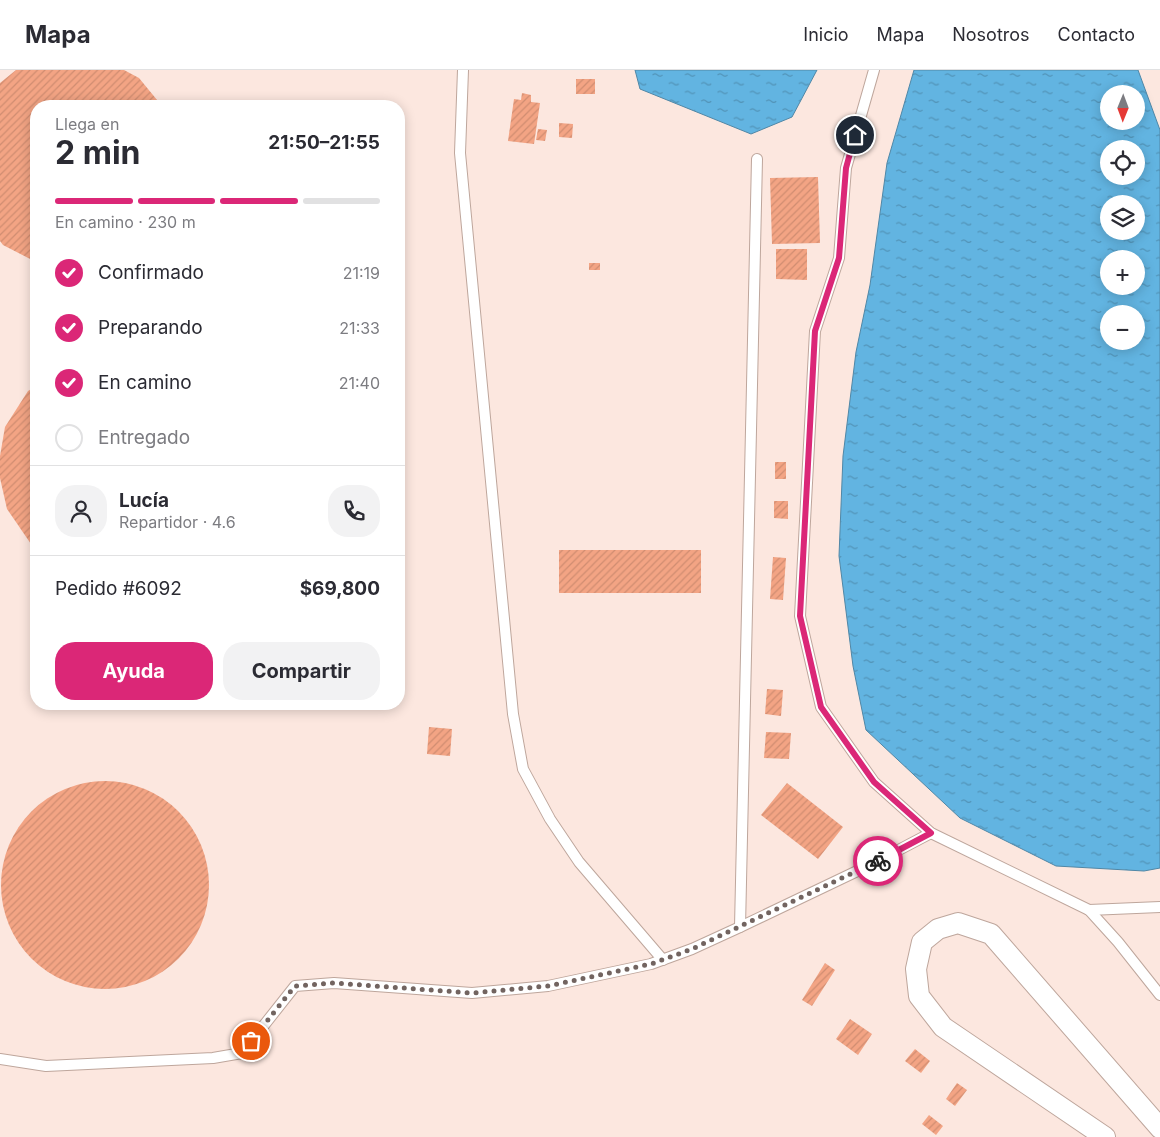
<!DOCTYPE html>
<html lang="es">
<meta charset="utf-8">
<style>
:root{--surface:#fff;--page:#f2f2f3;--text:#2b2b33;--muted:#7c7c81;--line:#e1e1e2;--accent:#db2777}
body{margin:0;font-family:Inter,sans-serif;background:var(--page);color:var(--text);height:100vh;display:flex;flex-direction:column;font-size:19px;white-space:nowrap}
*{box-sizing:border-box;margin:0}
p{font-size:16px;color:var(--muted)}
.icon{flex:none;width:28px;height:28px;fill:none;stroke:currentColor;stroke-width:2;stroke-linecap:round;stroke-linejoin:round}
.map{position:relative;flex:1;overflow:hidden}
.details{position:absolute;left:30px;top:30px;width:375px;height:610px;display:flex;flex-direction:column;background:var(--surface);border-radius:20px;box-shadow:0 2px 12px #0003}
.details>*{flex:none}
.needle{width:32px;rotate:181deg}
.buttons{position:absolute;left:1100px;top:15px;display:grid;gap:10px}
.buttons a{display:grid;place-items:center;width:45px;height:45px;border-radius:50%;background:var(--surface);box-shadow:0 2px 12px #0003;font-size:25px}
.pin{position:absolute;display:grid;place-items:center;width:42px;height:42px;color:#fff;margin:-21px;border:2px solid #fff;border-radius:50%;box-shadow:0 1px 5px #0007}
.courier{position:absolute;display:grid;place-items:center;width:50px;height:50px;margin:-25px;border:4px solid #db2777;border-radius:50%;background:#fff;color:#222;box-shadow:0 1px 6px #0007}
.overview em{font-style:normal;font-weight:700}
.overview div{display:flex;flex-direction:column-reverse}
.overview{display:flex;align-items:center;justify-content:space-between;height:85px;padding:0 25px}
h1{font-size:32px;font-weight:700;line-height:38px}
.bar{display:grid;grid-template-columns:repeat(4,1fr);gap:8px 5px;align-content:center;height:60px;padding:0 25px}
.bar i{height:6px;border-radius:4px;background:var(--line)}
.bar .active{background:var(--accent)}
.bar p{grid-column:span 4}
.line{display:flex;align-items:center;gap:12px;padding:0 25px;border-top:1px solid var(--line)}
.line div{flex:1}
.round{display:grid;place-items:center;flex:none;width:52px;height:52px;border-radius:20px;background:var(--page)}
ol{padding:0 25px;list-style:none}
li{display:flex;align-items:center;gap:15px;height:55px}
li p{margin-inline-start:auto}
li .icon{padding:5px;border-radius:50%;background:var(--accent);color:#fff;stroke-width:4}
li:last-child{color:var(--muted)}
li i{width:28px;height:28px;border:2px solid var(--line);border-radius:50%}
.primary-button{display:flex;gap:10px;margin-top:auto;padding:10px 25px}
.primary-button a{flex:1;height:58px;border-radius:20px;background:var(--accent);color:#fff;font-size:20px;font-weight:700;line-height:58px;text-align:center}
.primary-button a+a{background:var(--page);color:var(--text)}
header{display:flex;align-items:center;gap:30px;box-sizing:border-box;height:70px;padding:0 25px;background:var(--surface);border-bottom:1px solid var(--line)}
header strong{font-size:24px}
nav{display:flex;gap:28px;margin-inline-start:auto;font-size:18px}
.map>svg:first-child{display:block}
.water{fill:url(#water-ripples);stroke:#5087a6;fill-rule:evenodd}
.building{fill:url(#building-hatch)}
.lines{fill:none;stroke-linecap:round;stroke-linejoin:round}
.lane-casing{stroke:#bea69c;stroke-width:12}
.street-casing{stroke:#bea69c;stroke-width:22}
.lane{stroke:#fff;stroke-width:10}
.street{stroke:#fff;stroke-width:20}
.done{stroke:#726460;stroke-width:5;stroke-dasharray:0 9}
.route{stroke:#db2777;stroke-width:6}
</style>
<header>
<strong>Mapa</strong>
<nav><a>Inicio</a><a>Mapa</a><a>Nosotros</a><a>Contacto</a></nav>
</header>
<div class="map">
<svg width="1160" height="1067" viewBox="0 0 1160 1067">
<defs>
<pattern id="water-ripples" width="26" height="14" patternUnits="userSpaceOnUse" patternTransform="scale(1.25)"><rect width="26" height="14" fill="#62b4e1"/><path d="M2 4q2-2 4 0t4 0M15 11q2-2 4 0t4 0" fill="none" stroke="#5192b6"/></pattern>
<pattern id="building-hatch" width="6" height="6" patternUnits="userSpaceOnUse" patternTransform="scale(1.25)"><rect width="6" height="6" fill="#f3a484"/><path d="M-1 1l2-2M0 6l6-6M5 7l2-2" fill="none" stroke="#d08d71"/></pattern>
</defs>
<rect width="100%" height="100%" fill="#fce7df"/>
<g class="water">
<path d="M 635,0 L 817,0 L 792,47 L 751,64 L 640,19 Z"/>
<path d="M 914,0 L 1138,0 L 1160,60 L 1160,798 L 1144,801 L 1056,796 L 960,748 L 866,660 L 853,596 L 839,486 L 843,386 L 856,282 L 870,215 L 887,93 ZM 1109,24 L 1136,24 L 1136,51 L 1109,51 ZM 1109,79 L 1136,79 L 1136,106 L 1109,106 ZM 1109,134 L 1136,134 L 1136,161 L 1109,161 ZM 1109,189 L 1136,189 L 1136,216 L 1109,216 ZM 1109,244 L 1136,244 L 1136,271 L 1109,271 Z"/>
</g>
<g class="building">
<path d="M 16,0 L 124,0 L 139,8 L 162,36 L 36,36 L 36,192 L 3,175 L 0,171 L 0,13 Z"/>
<rect x="576" y="9" width="19" height="15"/>
<path d="M 522,23 L 531,25 L 531,32 L 540,33 L 534,74 L 508,71 L 514,29 L 521,30 Z"/>
<path d="M 559,53 L 573,54 L 572,68 L 559,67 Z"/>
<path d="M 538,59 L 547,60 L 545,71 L 536,70 Z"/>
<path d="M 818,107 L 820,173 L 772,174 L 770,108 Z"/>
<path d="M 776,179 L 807,179 L 807,210 L 776,209 Z"/>
<rect x="589" y="193" width="11" height="7"/>
<path d="M 36,316 L 36,478 L 31,474 L 7,439 L 0,408 L 0,386 L 5,357 L 28,321 Z"/>
<rect x="775" y="392" width="11" height="17"/>
<path d="M 774,431 L 788,431 L 788,449 L 774,448 Z"/>
<rect x="559" y="480" width="142" height="43"/>
<path d="M 773,487 L 786,488 L 783,530 L 770,529 Z"/>
<path d="M 767,619 L 783,620 L 781,646 L 765,644 Z"/>
<path d="M 429,657 L 452,659 L 450,686 L 427,684 Z"/>
<path d="M 766,662 L 791,663 L 789,689 L 764,688 Z"/>
<circle cx="105" cy="815" r="104"/>
<path d="M 787,713 L 843,757 L 818,789 L 761,745 Z"/>
<path d="M 825,893 L 835,900 L 812,936 L 802,930 Z"/>
<path d="M 850,949 L 872,964 L 858,985 L 836,969 Z"/>
<path d="M 915,979 L 930,991 L 921,1003 L 905,991 Z"/>
<path d="M 957,1013 L 967,1020 L 955,1036 L 946,1029 Z"/>
<path d="M 929,1045 L 943,1056 L 936,1065 L 922,1054 Z"/>
</g>
<g class="lines">
<defs>
<g id="lane">
<path d="M 463,0 L 460,83 L 513,644 L 523,699 L 550,749 L 579,792 L 663,890"/>
<path d="M 874,0 L 846,98 L 839,188 L 815,261 L 800,546 L 821,637 L 874,712 L 931,763 L 1089,840 L 1118,872 L 1160,925"/>
<path d="M 1089,840 L 1160,837"/>
<path d="M 740,857 L 757,89"/>
<path d="M 0,989 L 46,996 L 213,988 L 242,983 L 295,916 L 334,913 L 472,923 L 548,916 L 651,894 L 692,879 L 740,857 L 872,794 L 931,763"/>
</g>
<path id="street" d="M 1105,1067 L 943,957 L 919,926 L 916,899 L 922,872 L 938,859 L 958,853 L 991,864 L 1160,1058"/>
</defs>
<use href="#lane" class="lane-casing"/>
<use href="#street" class="street-casing"/>
<use href="#lane" class="lane"/>
<use href="#street" class="street"/>
</g>
<g class="lines">
<path class="done" d="M 251,971 L 295,916 L 334,913 L 472,923 L 548,916 L 651,894 L 692,879 L 878,791"/>
<path class="route" d="M 855,65 L 846,98 L 839,188 L 815,261 L 800,546 L 821,637 L 874,712 L 931,763 L 878,791"/>
</g>
</svg>
<div class="buttons">
<a><svg class="needle" viewBox="-14 -14 28 28"><path d="M0-13l5 13h-10z" fill="#e53935"/><path d="M0 13l5-13h-10z" fill="#7c7c81"/></svg></a>
<a><svg class="icon" aria-label="locate" viewBox="0 0 24 24"><circle cx="12" cy="12" r="6"/><path d="M12 2v4M12 18v4M2 12h4M18 12h4"/></svg></a>
<a><svg class="icon" aria-label="layers" viewBox="0 0 24 24"><path d="M12 4l9 5-9 5-9-5zM3 14l9 5 9-5"/></svg></a>
<a>+</a>
<a>−</a>
</div>
<div class="pin" style="left:251px;top:971px;background:#ea580c"><svg class="icon" aria-label="bag" viewBox="0 0 24 24"><path d="M5 8h14l-1 12H6zM9 8a3 3 0 0 1 6 0"/></svg></div>
<div class="pin" style="left:855px;top:65px;background:#1f2937"><svg class="icon" aria-label="home" viewBox="0 0 24 24"><path d="M3 11l9-7 9 7M6 9v11h12V9"/></svg></div>
<div class="courier" style="left:878px;top:791px"><svg class="icon" aria-label="bike" viewBox="0 0 24 24"><circle cx="6" cy="16" r="4"/><circle cx="18" cy="16" r="4"/><path d="M6 16l4-8h5l3 8M10 8l3 8H6M13 5h3"/></svg></div>
<section class="details">
<div class="overview"><div><h1>2 min</h1><p>Llega en</p></div><em>21:50–21:55</em></div>
<div class="bar"><i class="active"></i><i class="active"></i><i class="active"></i><i></i><p>En camino · 230 m</p></div>
<ol>
<li><svg class="icon" aria-label="check" viewBox="0 0 24 24"><path d="M5 12l5 5 9-10"/></svg>Confirmado<p>21:19</p></li>
<li><svg class="icon" aria-label="check" viewBox="0 0 24 24"><path d="M5 12l5 5 9-10"/></svg>Preparando<p>21:33</p></li>
<li><svg class="icon" aria-label="check" viewBox="0 0 24 24"><path d="M5 12l5 5 9-10"/></svg>En camino<p>21:40</p></li>
<li><i></i>Entregado</li>
</ol>
<div class="line" style="height:90px"><a class="round"><svg class="icon" aria-label="person" viewBox="0 0 24 24"><circle cx="12" cy="8" r="4"/><path d="M4 21q1-7 8-7t8 7"/></svg></a><div><b>Lucía</b><p>Repartidor · 4.6</p></div><a class="round"><svg class="icon" aria-label="phone" viewBox="0 0 24 24"><path d="M5 4h4l2 5-3 2q2 4 5 5l2-3 5 2v4C11 20 4 13 5 4z"/></svg></a></div>
<div class="line" style="height:65px"><div>Pedido #6092</div><b>$69,800</b></div>
<div class="primary-button"><a>Ayuda</a><a>Compartir</a></div>
</section>
</div>
